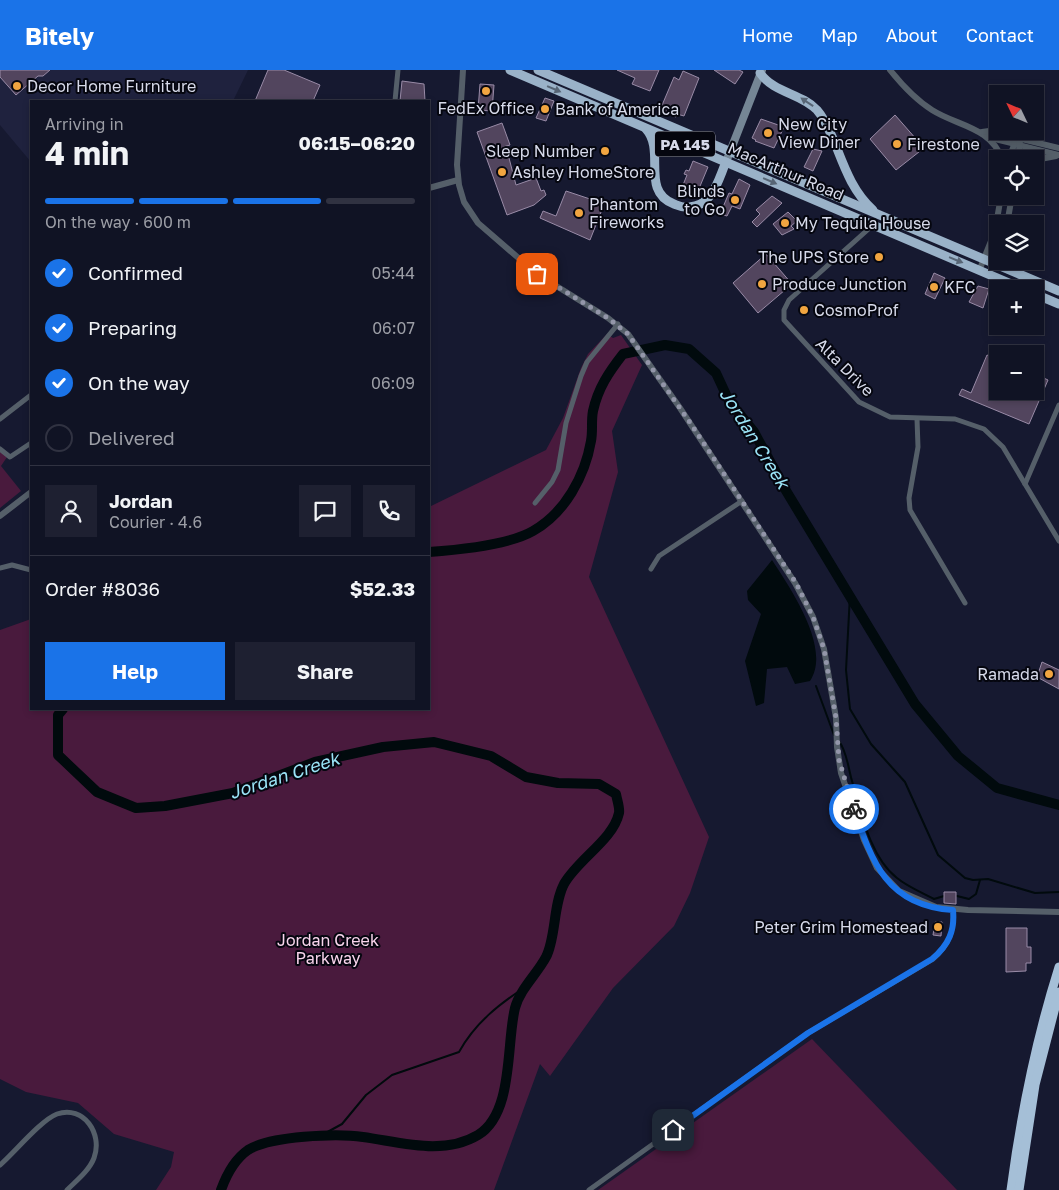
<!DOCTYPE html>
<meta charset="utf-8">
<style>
:root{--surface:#101324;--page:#1e2031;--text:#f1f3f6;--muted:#9c9ea6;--line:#303241;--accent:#1a73e8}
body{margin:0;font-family:"Golos Text",sans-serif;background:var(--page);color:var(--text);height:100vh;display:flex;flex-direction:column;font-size:19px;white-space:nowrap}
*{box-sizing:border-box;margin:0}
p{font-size:16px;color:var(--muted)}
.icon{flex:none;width:28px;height:28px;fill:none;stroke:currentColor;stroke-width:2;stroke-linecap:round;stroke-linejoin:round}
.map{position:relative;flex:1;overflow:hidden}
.panel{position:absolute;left:30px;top:30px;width:400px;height:610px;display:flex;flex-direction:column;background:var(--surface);border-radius:0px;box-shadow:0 2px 8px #0003,0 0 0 1px var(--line)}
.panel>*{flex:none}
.needle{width:32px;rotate:313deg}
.buttons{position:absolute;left:989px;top:15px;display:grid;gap:10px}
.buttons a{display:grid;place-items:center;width:55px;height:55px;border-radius:0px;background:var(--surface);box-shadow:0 2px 8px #0003,0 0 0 1px var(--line);font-size:25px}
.pin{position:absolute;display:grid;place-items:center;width:42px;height:42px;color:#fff;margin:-21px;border-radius:10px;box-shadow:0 2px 8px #0006}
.courier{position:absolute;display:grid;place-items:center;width:50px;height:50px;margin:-25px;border:4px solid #1a73e8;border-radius:50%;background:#fff;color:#222;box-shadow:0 1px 6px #0007}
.overview em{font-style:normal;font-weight:700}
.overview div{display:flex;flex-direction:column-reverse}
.overview{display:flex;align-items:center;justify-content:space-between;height:85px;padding:0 15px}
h1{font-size:32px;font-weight:700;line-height:38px}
.bar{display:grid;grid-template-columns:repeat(4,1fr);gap:8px 5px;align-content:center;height:60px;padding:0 15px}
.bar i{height:6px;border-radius:4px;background:var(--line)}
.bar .current{background:var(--accent)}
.bar p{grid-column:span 4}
.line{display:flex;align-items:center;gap:12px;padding:0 15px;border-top:1px solid var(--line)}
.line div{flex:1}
.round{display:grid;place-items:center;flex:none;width:52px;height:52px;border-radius:0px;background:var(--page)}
ol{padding:0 15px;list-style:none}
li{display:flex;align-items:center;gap:15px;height:55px}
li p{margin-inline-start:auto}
li .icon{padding:5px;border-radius:50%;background:var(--accent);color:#fff;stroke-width:4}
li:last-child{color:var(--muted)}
li i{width:28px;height:28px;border:2px solid var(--line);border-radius:50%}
.cta{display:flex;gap:10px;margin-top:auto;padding:10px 15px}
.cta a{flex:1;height:58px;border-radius:0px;background:var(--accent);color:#fff;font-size:20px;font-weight:700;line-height:58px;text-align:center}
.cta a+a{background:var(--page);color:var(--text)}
header{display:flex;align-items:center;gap:30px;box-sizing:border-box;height:70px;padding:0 25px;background:var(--accent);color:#fff}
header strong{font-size:24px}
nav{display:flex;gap:28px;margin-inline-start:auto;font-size:18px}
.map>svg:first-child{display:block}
.built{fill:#1f223e}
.green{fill:#491a3d}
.water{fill:#010a0d}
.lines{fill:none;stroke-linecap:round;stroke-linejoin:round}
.stream{stroke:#010a0d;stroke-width:2}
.river{stroke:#010a0d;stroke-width:10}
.building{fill:#52455e;stroke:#998ba7}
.minor{stroke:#555f69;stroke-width:5}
.tertiary{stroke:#555f69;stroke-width:6}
.secondary{stroke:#758695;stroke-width:8}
.trunk{stroke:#9ab2c8;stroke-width:9}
.motorway{stroke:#a5bfd7;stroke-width:9}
.oneway{fill:#576575}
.done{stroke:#9396a9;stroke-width:5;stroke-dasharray:0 9}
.route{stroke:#1a73e8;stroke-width:6}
.poi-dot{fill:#f1a540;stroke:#05060f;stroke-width:2}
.labels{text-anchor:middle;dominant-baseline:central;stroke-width:4;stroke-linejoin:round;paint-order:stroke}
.shield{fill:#05060f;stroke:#989aa8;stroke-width:1}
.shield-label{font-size:15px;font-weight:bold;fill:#d7daea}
.poi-label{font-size:16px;fill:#d7daea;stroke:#05060f;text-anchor:start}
.street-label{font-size:16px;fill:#d7daea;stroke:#05060f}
.park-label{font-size:16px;fill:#f9d4ec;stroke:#05060f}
.water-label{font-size:18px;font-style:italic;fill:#9ae4f7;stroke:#05060f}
</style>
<header>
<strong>Bitely</strong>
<nav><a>Home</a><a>Map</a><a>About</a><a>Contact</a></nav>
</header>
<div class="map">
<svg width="1059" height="1120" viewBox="0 0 1059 1120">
<rect width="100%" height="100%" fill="#161930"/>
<path class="built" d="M 0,0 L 248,0 L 233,31 L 31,31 L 31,92 L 0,55 Z"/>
<g class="green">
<path d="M 607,264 L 613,268 L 621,265 L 642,295 L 612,361 L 618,402 L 589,507 L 709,767 L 690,823 L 674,856 L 613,918 L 550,1006 L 540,994 L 494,1120 L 156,1120 L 171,1097 L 174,1082 L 114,1064 L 78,1033 L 26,1022 L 0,1009 L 0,560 L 31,549 L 31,639 L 429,639 L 429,437 L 546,380 L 563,348 L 581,298 L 588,284 Z"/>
<path d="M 0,378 L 7,387 L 1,396 L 21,421 L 0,438 Z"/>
<path d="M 812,969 L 957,1120 L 598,1120 Z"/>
</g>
<path class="water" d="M 772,490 C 790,518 832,578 810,611 L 795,614 L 787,597 L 767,599 L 764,633 L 756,636 L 745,591 L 761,544 L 748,530 L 747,521 Z"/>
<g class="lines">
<g class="stream">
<path d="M 850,525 L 846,600 L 850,639 L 871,674 L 905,712 L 938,785 L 965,808 L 973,810 L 988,809 L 1035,823 L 1059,822"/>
<path d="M 816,616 L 834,665"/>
<path d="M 839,671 C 847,682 848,697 852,711 C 861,742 870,787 897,808 C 908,817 921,822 934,829 L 944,826"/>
<path d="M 957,826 L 969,829 L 976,824 L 980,810"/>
<path d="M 322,1065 L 342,1054 L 366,1025 L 392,1005 L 459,982 C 475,953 499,934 527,916"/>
</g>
<g class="river">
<path d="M 429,482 C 456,480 509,475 533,461 C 565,443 585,406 591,371 C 593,361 591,351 593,341 C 598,318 609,302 623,284 L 665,275 L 689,279 L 716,303 L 729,331 L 754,362 L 785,419 L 915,634 L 958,686 L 997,718 L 1059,735"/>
<path d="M 63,639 L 58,645 L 58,685 L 97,722 L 136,738 L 165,736 L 233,723 L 315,692 L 383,677 L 434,672 L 491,686 L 526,707 L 558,713 L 599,714 L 616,724 C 617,730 620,738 619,743 C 613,770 578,789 564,814 C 553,835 556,868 546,887 C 537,904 520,919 515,938 C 506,974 514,1043 478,1065 C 443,1086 400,1072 363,1067 C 337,1063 270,1066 248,1080 C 235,1089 226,1106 221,1120"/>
</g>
</g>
<g class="building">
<path d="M 0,0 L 50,0 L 43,6 L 38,6 L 16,25 L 0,7 Z"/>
<path d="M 268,0 L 284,0 L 320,15 L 313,31 L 255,31 Z"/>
<path d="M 617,0 L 659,0 L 650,21 L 632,14 L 635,8 Z"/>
<path d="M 714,0 L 739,0 L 743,2 L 735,14 Z"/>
<path d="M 683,1 L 699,8 L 684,46 L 677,44 L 676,47 L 660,40 L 674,7 L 679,10 Z"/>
<path d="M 402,11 L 424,14 L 425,31 L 400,31 Z"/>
<path d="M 480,14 L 494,15 L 492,41 L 478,40 Z"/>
<path d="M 545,28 L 554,31 L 546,51 L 536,48 Z"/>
<path d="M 895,45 L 924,78 L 896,100 L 870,69 Z"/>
<path d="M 761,49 L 784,57 L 774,78 L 755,71 L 756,70 L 752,68 Z"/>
<path d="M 502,53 L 510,75 L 503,77 L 507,88 L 509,88 L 516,115 L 536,108 L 541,121 L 544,120 L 546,125 L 534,135 L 507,145 L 477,62 Z"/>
<path d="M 813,79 L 822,81 L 813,101 L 804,97 Z"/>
<path d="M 693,91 L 708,97 L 698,121 L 683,115 L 687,105 L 684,104 L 686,100 L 689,101 Z"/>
<path d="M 739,109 L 750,115 L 740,139 L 732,136 L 727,146 L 720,144 L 729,123 L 732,124 Z"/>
<path d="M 566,121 L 593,130 L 592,132 L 603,137 L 590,170 L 540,148 L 543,141 L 556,146 Z"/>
<path d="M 772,126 L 782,133 L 757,157 L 752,152 L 760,144 L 756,140 Z"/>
<path d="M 788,142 L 797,151 L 791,156 L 794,159 L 782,165 L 773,154 Z"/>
<path d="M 766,184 L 792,214 L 758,243 L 733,213 Z"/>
<path d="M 934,203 L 945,208 L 935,229 L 925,224 Z"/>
<path d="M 978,216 L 989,219 L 983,238 L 969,232 Z"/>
<path d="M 987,285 L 998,289 L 998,321 L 1035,321 L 1035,304 L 1048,310 L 1029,354 L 959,325 L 962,319 L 971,323 Z"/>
<path d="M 1042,592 L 1059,600 L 1059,619 L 1037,607 Z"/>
<path d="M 944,822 L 956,822 L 956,834 L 944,833 Z"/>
<path d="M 935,852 L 942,852 L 941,866 L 933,865 Z"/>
<path d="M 1006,858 L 1027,858 L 1027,877 L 1031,877 L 1031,893 L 1026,893 L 1026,901 L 1006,902 Z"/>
</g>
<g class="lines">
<g class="minor">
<path d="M 395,31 L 398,0"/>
<path d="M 873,155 L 789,230 L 784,240 L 784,250 L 859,332 L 890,347 L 955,349 L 984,359 L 1003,377 L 1059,471"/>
<path d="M 0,349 L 31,325"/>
<path d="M 917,349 L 918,377 L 909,428 L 910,440 L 965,533"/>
<path d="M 0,379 L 10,387 L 31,373"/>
<path d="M 1025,414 L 1059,335"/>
<path d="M 535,433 L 552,412 L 558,400 L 566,353 L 581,306 L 587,292 L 618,254"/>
<path d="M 0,498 L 12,495 L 31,500"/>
<path d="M 651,499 L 659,486 L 742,431"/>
<path d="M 0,1095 C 14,1083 41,1050 57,1044 C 84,1035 103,1064 94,1088 C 89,1101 76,1111 67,1120"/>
<path d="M 589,1120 L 808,963 L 933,889 C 949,875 955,860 953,840"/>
</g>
<g class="tertiary">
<path d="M 463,0 L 457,95 L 459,115 L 464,132 L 478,153 L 537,204 L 608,248 L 628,264 L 680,338 L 795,513 L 813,547 L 824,579 L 836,648 L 837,677 L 841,703 L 864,770 L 877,798 L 899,821 L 936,837 L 968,840 L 1059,842"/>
<path d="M 890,0 C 902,15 916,30 932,40 C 957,56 991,57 1002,89"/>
<path d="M 982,62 L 989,61 L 1059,78"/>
<path d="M 987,67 L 1059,85"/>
<path d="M 1009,89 L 1015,72"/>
<path d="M 1018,89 L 1020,71"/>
<path d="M 1035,90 L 1056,86"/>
<path d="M 429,118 L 458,110"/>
<path d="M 1007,154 L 1012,126"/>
<path d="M 979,201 L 995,161 L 1001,126"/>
<path d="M 0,446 L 31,422"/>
</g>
<path class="secondary" d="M 726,92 L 762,0"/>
<g class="trunk">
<path d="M 510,0 L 1023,219"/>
<path d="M 538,0 L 1059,221"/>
<path d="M 760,3 C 774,23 801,23 817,40 C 825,49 829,60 834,71 C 844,96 852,121 873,140"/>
<path d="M 646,59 C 666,81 640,121 674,134 C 679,136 683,138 689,137 C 713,136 718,110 726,92"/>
<path d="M 1035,224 L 1059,234"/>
</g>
<g class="motorway">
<path d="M 1011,1120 C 1021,1044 1036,970 1059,897"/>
<path d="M 1019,1120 L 1035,1015 L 1059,922"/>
</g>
</g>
<defs><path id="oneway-solid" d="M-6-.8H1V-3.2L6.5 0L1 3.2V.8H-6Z" transform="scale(1.25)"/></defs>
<g class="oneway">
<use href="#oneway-solid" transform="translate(554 19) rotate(23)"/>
<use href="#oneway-solid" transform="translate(807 32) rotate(-146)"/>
<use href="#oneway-solid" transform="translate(770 111) rotate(23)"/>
<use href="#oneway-solid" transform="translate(956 190) rotate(22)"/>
</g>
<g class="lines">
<path class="done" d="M 537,204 L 608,248 L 628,264 L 689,351 L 796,513 L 813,547 L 824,579 L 836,648 L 839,690 L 854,739"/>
<path class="route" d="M 673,1060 L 808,963 L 932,889 C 949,875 955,860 953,840 C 887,836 872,792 854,739"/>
</g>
<g class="poi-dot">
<circle cx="17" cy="16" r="5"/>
<circle cx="486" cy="21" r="5"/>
<circle cx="545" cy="39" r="5"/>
<circle cx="768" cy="63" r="5"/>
<circle cx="897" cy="74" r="5"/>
<circle cx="605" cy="81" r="5"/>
<circle cx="502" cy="102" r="5"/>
<circle cx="735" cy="130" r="5"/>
<circle cx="579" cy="143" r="5"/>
<circle cx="785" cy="153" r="5"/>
<circle cx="879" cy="187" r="5"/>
<circle cx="762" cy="214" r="5"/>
<circle cx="934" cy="217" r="5"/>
<circle cx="804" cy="240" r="5"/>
<circle cx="1049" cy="604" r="5"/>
<circle cx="938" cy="857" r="5"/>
</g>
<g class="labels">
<rect class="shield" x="655" y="61.5" width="60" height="25" rx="4"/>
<g class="shield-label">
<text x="685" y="74">PA 145</text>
</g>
<g class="poi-label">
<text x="27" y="16">Decor Home Furniture</text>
<text x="486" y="38" text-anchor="middle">FedEx Office</text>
<text x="555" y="39">Bank of America</text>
<text x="778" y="54">New City<tspan x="778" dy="18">View Diner</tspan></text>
<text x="907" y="74">Firestone</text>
<text x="595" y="81" text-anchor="end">Sleep Number</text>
<text x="512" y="102">Ashley HomeStore</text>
<text x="725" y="121" text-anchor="end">Blinds<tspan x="725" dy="18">to Go</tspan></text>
<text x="589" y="134">Phantom<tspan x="589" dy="18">Fireworks</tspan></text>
<text x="795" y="153">My Tequila House</text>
<text x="869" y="187" text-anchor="end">The UPS Store</text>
<text x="772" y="214">Produce Junction</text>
<text x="944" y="217">KFC</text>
<text x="814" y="240">CosmoProf</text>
<text x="1039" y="604" text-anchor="end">Ramada</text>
<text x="928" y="857" text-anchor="end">Peter Grim Homestead</text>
</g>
<g class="street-label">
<text transform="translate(786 101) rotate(23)">MacArthur Road</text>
<text transform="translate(845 297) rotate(45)">Alta Drive</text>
</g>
<g class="park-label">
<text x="328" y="870">Jordan Creek<tspan x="328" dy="18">Parkway</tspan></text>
</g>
<g class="water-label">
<text transform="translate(755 368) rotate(58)">Jordan Creek</text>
<text transform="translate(284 705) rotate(-18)">Jordan Creek</text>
</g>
</g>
</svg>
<div class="buttons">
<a><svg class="needle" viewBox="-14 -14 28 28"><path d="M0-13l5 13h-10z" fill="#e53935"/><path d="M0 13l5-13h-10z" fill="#9c9ea6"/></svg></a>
<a><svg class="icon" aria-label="locate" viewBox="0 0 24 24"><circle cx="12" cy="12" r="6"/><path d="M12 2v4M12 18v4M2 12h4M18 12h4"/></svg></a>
<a><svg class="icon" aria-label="layers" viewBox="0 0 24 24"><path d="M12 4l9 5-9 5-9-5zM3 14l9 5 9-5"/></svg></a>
<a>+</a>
<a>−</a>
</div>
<div class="pin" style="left:537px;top:204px;background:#ea580c"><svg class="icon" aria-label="bag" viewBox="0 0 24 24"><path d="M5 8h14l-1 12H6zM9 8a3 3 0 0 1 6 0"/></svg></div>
<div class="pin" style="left:673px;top:1060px;background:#1f2937"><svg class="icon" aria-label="home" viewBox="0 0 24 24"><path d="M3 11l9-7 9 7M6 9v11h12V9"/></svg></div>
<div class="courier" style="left:854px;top:739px"><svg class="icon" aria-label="bike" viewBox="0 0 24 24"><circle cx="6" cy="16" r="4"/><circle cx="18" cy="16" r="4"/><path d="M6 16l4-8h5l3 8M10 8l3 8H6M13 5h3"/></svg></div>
<section class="panel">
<div class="overview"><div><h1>4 min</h1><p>Arriving in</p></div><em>06:15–06:20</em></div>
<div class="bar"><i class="current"></i><i class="current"></i><i class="current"></i><i></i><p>On the way · 600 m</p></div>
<ol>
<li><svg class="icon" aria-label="check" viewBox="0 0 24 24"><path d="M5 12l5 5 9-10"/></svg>Confirmed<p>05:44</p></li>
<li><svg class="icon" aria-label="check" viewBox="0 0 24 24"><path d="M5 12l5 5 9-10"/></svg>Preparing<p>06:07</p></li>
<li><svg class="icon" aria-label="check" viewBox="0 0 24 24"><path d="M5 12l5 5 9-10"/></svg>On the way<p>06:09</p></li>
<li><i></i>Delivered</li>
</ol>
<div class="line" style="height:90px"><a class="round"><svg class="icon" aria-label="person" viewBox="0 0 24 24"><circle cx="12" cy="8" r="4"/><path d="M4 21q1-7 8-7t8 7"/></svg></a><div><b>Jordan</b><p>Courier · 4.6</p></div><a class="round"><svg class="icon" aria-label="chat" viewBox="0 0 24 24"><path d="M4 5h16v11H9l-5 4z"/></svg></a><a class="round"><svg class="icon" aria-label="phone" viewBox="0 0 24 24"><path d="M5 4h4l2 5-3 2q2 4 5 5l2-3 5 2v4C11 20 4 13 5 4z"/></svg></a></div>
<div class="line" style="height:65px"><div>Order #8036</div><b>$52.33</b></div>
<div class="cta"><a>Help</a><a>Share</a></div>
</section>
</div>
